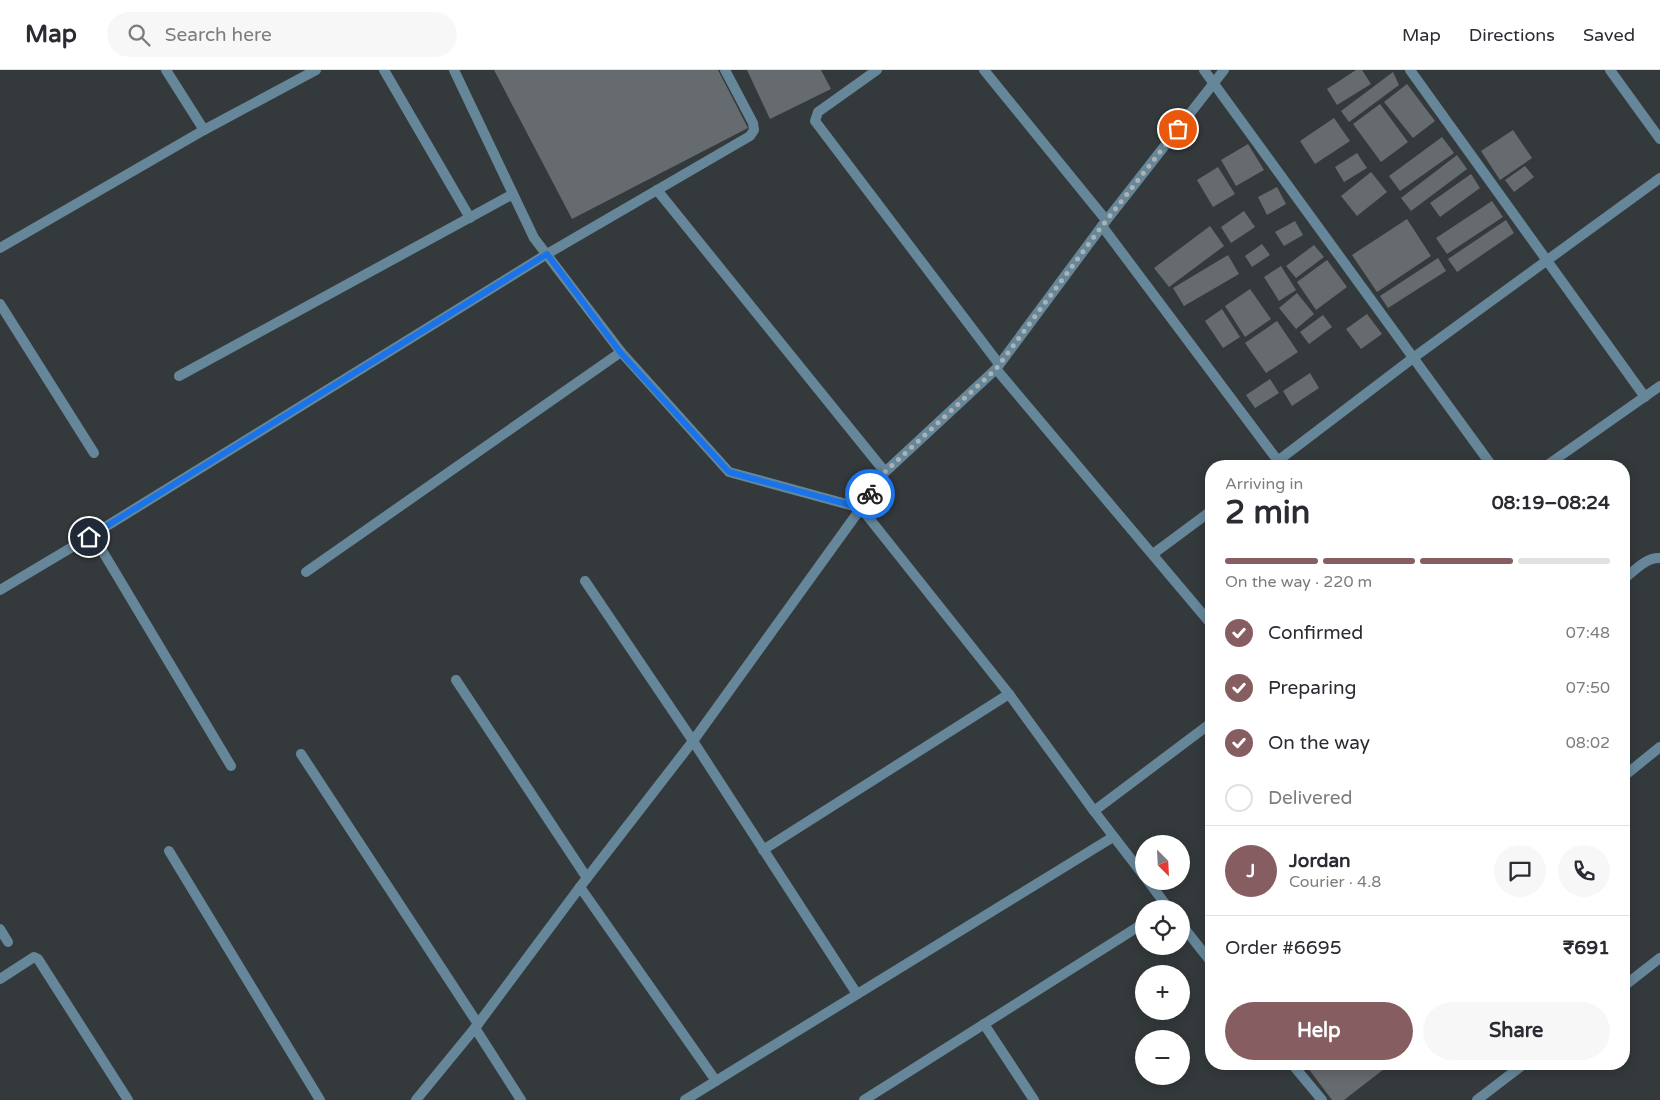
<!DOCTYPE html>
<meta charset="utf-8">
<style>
:root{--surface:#fff;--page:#f7f7f7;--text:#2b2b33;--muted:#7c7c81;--line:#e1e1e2;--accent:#865d60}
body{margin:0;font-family:"Varela Round",sans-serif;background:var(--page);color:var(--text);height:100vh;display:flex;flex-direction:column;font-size:19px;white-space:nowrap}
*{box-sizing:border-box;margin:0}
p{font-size:16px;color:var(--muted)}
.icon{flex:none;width:28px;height:28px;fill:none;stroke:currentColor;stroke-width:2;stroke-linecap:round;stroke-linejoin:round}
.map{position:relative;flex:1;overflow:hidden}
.sheet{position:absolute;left:1205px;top:390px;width:425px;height:610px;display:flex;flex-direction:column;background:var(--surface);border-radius:20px;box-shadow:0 2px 12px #0003}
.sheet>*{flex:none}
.needle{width:32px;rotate:156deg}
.tools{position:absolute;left:1135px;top:765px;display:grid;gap:10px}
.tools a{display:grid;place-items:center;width:55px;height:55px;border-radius:50%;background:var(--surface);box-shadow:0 2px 12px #0003;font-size:25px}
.pin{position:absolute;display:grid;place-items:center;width:42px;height:42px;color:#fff;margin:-21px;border:2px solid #fff;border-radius:50%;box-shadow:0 1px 5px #0007}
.courier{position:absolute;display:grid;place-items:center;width:50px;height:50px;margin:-25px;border:4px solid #1a73e8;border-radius:50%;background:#fff;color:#222;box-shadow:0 1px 6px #0007}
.overview em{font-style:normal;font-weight:700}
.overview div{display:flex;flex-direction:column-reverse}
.overview{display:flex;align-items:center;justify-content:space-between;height:85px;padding:0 20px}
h1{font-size:32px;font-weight:700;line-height:38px}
.bar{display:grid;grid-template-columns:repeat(4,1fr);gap:8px 5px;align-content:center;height:60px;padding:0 20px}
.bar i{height:6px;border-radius:4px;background:var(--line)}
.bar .current{background:var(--accent)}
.bar p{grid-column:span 4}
.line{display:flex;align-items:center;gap:12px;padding:0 20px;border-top:1px solid var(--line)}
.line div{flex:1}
.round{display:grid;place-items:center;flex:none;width:52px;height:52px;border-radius:26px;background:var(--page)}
ol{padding:0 20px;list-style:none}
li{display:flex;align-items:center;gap:15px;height:55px}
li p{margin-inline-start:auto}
li .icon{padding:5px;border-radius:50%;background:var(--accent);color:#fff;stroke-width:4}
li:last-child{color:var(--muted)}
li i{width:28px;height:28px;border:2px solid var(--line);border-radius:50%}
.cta{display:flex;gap:10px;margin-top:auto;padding:10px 20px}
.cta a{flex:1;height:58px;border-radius:30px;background:var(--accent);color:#fff;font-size:20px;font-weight:700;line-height:58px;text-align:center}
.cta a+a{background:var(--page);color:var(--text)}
header{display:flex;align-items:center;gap:30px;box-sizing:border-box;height:70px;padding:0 25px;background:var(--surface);border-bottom:1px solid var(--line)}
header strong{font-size:24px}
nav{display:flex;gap:28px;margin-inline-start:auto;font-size:18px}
.search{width:350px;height:45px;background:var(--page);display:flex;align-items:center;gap:12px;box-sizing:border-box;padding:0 18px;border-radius:28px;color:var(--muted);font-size:19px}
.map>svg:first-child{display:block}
.building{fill:#666b6f}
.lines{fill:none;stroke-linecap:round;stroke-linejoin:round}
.lane{stroke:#66879a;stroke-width:10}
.street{stroke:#66879a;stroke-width:10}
.done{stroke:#acb1b2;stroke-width:5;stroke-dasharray:0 9}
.route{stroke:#1a73e8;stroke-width:6}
</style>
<header>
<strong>Map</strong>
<div class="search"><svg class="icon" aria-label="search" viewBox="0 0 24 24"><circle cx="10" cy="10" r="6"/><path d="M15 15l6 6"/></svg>Search here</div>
<nav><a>Map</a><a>Directions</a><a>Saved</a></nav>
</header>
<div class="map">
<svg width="1660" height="1030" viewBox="0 0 1660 1030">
<rect width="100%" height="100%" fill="#34393b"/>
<g class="building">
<path d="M 494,0 L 718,0 L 748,58 L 572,149 Z"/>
<path d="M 747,0 L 821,0 L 831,19 L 770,49 Z"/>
<path d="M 1356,0 L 1362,0 L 1371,14 L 1337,35 L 1327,19 Z"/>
<path d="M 1393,2 L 1399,15 L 1349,52 L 1341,41 Z"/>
<path d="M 1407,14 L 1435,51 L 1413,68 L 1384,32 Z"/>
<path d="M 1380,34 L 1408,72 L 1381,92 L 1353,54 Z"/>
<path d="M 1334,48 L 1350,71 L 1315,94 L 1300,71 Z"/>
<path d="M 1513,60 L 1532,88 L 1500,110 L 1481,81 Z"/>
<path d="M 1442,67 L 1454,83 L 1400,121 L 1389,106 Z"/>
<path d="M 1248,74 L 1264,100 L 1236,116 L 1221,90 Z"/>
<path d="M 1357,83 L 1367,98 L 1344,112 L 1335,97 Z"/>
<path d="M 1457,85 L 1467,99 L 1411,141 L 1401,128 Z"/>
<path d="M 1525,96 L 1534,107 L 1514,122 L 1505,110 Z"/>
<path d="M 1218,97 L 1235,124 L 1213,137 L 1197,110 Z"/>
<path d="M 1371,102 L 1387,122 L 1357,146 L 1341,126 Z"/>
<path d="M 1471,104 L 1480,118 L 1440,147 L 1430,133 Z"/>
<path d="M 1277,117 L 1286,134 L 1267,145 L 1258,127 Z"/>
<path d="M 1492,131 L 1503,147 L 1447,184 L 1436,168 Z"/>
<path d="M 1244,141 L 1255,157 L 1231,173 L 1221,157 Z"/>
<path d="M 1407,149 L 1431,186 L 1377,222 L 1352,185 Z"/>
<path d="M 1506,150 L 1514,163 L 1457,202 L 1448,189 Z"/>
<path d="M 1295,151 L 1303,165 L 1284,176 L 1275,162 Z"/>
<path d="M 1210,156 L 1224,176 L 1169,217 L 1154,198 Z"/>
<path d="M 1262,174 L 1270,185 L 1252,197 L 1245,186 Z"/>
<path d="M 1314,175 L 1324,187 L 1296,208 L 1286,196 Z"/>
<path d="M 1228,185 L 1239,204 L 1184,236 L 1173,218 Z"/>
<path d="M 1438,188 L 1446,201 L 1388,238 L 1380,226 Z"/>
<path d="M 1327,190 L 1347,217 L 1316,240 L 1297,212 Z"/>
<path d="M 1281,196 L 1296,220 L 1279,231 L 1264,207 Z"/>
<path d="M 1250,219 L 1271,249 L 1245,267 L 1225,236 Z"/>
<path d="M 1297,223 L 1314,244 L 1296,259 L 1279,238 Z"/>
<path d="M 1222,239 L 1240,267 L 1223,278 L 1205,251 Z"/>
<path d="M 1367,244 L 1382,264 L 1361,279 L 1346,259 Z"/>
<path d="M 1323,245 L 1332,257 L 1309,274 L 1300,262 Z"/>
<path d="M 1277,251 L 1298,282 L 1266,303 L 1245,273 Z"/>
<path d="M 1310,303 L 1319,318 L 1292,336 L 1283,321 Z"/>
<path d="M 1270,309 L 1279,323 L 1255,338 L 1246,325 Z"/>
<path d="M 1305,994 L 1386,994 L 1388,996 L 1344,1030 L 1332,1030 Z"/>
</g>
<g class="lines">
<g class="lane">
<path d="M 166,0 L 204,60"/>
<path d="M 384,0 L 470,148"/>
<path d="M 0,178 L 204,60 L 316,0"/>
<path d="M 0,234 L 94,383"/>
<path d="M 179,306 L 513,124"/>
</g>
<g class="street">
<path d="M 454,0 L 534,168 L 621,282 L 729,402 L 861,438 L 1009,624 L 1094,741 L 1144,806"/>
<path d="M 877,0 L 818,42 L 815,51 L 999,294"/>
<path d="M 984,0 L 1106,150"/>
<path d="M 1204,0 L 1492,396"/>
<path d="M 1410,0 L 1645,327"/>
<path d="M 1610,0 L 1660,69"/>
<path d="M 657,120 L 885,402"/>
<path d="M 1102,156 L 1281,395"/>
<path d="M 996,299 L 1211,554"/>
<path d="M 1271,396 L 1413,288 L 1660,108"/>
<path d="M 1546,396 L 1660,316"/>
<path d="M 89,467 L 547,184 L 750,66 L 754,60 L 753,53 L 725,0"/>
<path d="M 1153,484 L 1211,441"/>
<path d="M 306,502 L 621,282"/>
<path d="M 1624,509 C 1634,501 1646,487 1660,488"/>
<path d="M 585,511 L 693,671 L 857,924"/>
<path d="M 0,520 L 89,467 L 100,477 L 231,696"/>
<path d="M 456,610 L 587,808"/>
<path d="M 301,684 L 478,954"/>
<path d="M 1624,706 L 1660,677"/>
<path d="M 1094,741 L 1211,653"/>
<path d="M 763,780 L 1009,624"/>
<path d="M 169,781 L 320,1030"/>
<path d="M 1148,811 L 1169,839"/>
<path d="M 580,817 L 716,1011"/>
<path d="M 1181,854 L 1211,892"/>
<path d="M 0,859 L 8,872"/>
<path d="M 0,909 L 34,887 L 38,889 L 128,1030"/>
<path d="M 1624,916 L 1660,888"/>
<path d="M 984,954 L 1034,1030"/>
<path d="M 475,958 L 521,1030"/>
<path d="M 1292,994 L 1322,1030"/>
<path d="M 416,1030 L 475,958 L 580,817 L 693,671 L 861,438 L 885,402 L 996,299 L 1102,156 L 1224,0"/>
<path d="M 685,1030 L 1113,767"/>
<path d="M 864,1030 L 1144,853"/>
<path d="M 1477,1030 L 1524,994"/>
</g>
</g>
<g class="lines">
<path class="done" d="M 870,424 L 885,402 L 996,299 L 1102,156 L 1178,59"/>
<path class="route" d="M 89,467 L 547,184 L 620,282 L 729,402 L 861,438 L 870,424"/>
</g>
</svg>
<div class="tools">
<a><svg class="needle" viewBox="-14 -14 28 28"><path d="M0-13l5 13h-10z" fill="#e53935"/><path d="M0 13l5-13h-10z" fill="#7c7c81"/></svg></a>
<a><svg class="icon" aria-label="locate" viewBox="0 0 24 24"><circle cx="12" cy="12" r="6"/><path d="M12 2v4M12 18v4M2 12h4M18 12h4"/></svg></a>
<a>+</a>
<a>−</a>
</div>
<div class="pin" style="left:1178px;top:59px;background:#ea580c"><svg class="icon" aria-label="bag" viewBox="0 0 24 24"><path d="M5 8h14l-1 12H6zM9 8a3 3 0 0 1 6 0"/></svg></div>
<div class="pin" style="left:89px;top:467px;background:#1f2937"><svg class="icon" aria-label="home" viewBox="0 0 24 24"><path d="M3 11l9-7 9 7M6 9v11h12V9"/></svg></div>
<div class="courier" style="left:870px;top:424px"><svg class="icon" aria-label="bike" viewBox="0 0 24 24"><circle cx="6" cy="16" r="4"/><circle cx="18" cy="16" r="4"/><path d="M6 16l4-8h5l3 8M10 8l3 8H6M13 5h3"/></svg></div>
<section class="sheet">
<div class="overview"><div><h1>2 min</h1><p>Arriving in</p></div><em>08:19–08:24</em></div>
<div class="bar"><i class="current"></i><i class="current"></i><i class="current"></i><i></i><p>On the way · 220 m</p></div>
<ol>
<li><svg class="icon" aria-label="check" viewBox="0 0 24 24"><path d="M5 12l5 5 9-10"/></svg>Confirmed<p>07:48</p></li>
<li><svg class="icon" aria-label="check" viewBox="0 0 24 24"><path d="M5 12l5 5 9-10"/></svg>Preparing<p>07:50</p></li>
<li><svg class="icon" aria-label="check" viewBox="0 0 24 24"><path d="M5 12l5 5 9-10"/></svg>On the way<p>08:02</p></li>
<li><i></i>Delivered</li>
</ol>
<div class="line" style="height:90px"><b class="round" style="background:var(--accent);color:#fff">J</b><div><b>Jordan</b><p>Courier · 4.8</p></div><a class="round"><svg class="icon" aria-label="chat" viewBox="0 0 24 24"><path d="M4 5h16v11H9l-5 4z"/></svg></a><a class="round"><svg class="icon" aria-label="phone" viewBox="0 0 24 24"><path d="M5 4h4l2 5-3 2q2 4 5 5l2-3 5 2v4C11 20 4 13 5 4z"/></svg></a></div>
<div class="line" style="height:65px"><div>Order #6695</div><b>₹691</b></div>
<div class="cta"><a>Help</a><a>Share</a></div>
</section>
</div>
